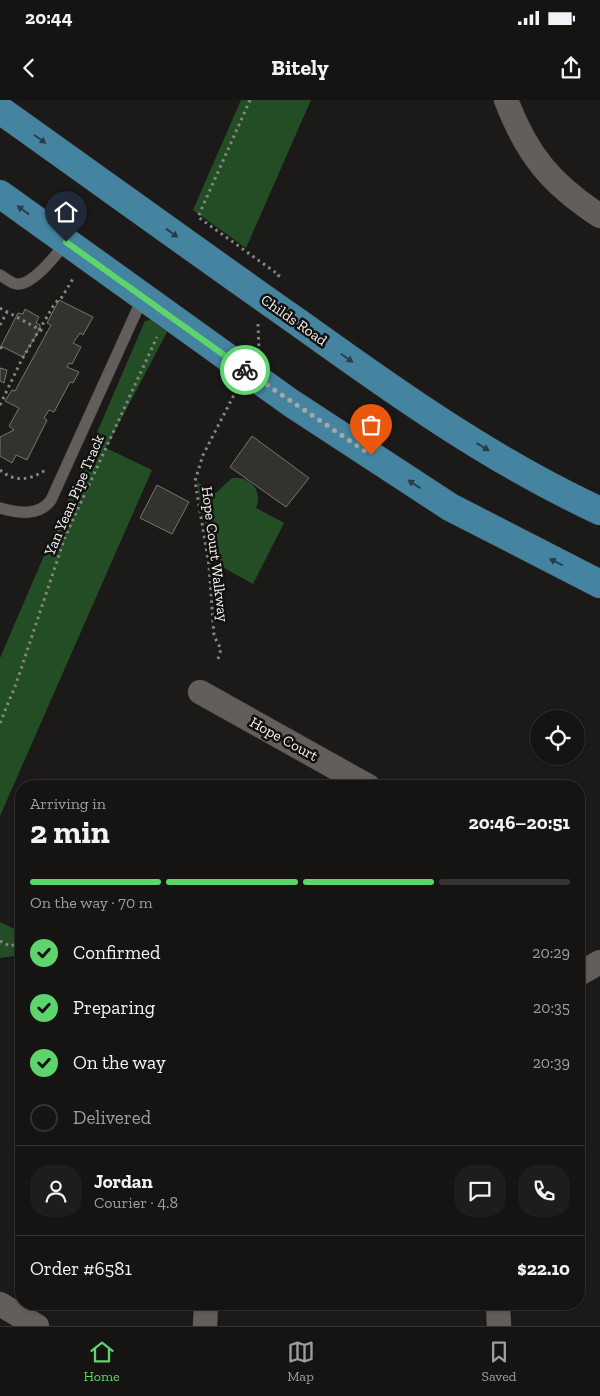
<!DOCTYPE html>
<meta charset="utf-8">
<style>
:root{--surface:#151412;--page:#1e1d1b;--text:#f1f3f6;--muted:#9d9e9f;--line:#343332;--accent:#5ed56c}
body{margin:0;font-family:"Zilla Slab",serif;background:var(--page);color:var(--text);height:100vh;display:flex;flex-direction:column;font-size:19px;white-space:nowrap}
*{box-sizing:border-box;margin:0}
p{font-size:16px;color:var(--muted)}
.icon{flex:none;width:28px;height:28px;fill:none;stroke:currentColor;stroke-width:2;stroke-linecap:round;stroke-linejoin:round}
.map{position:relative;flex:1;overflow:hidden}
.drawer{position:absolute;left:15px;top:680px;width:570px;height:530px;display:flex;flex-direction:column;background:var(--surface);border-radius:20px;box-shadow:0 1px 4px #0004,0 0 0 1px var(--line)}
.drawer>*{flex:none}
.buttons{position:absolute;left:530px;top:610px;display:grid;gap:10px}
.buttons a{display:grid;place-items:center;width:55px;height:55px;border-radius:50%;background:var(--surface);box-shadow:0 1px 4px #0004,0 0 0 1px var(--line);font-size:25px}
.pin{position:absolute;display:grid;place-items:center;width:42px;height:42px;color:#fff;margin:-51px -21px;border-radius:50% 50% 50% 0;rotate:-45deg;box-shadow:0 0 5px #0007}
.pin .icon{rotate:45deg}
.courier{position:absolute;display:grid;place-items:center;width:50px;height:50px;margin:-25px;border:4px solid #5ed56c;border-radius:50%;background:#fff;color:#222;box-shadow:0 1px 6px #0007}
.head em{font-style:normal;font-weight:700}
.head div{display:flex;flex-direction:column-reverse}
.head{display:flex;align-items:center;justify-content:space-between;height:85px;padding:0 15px}
h1{font-size:32px;font-weight:700;line-height:38px}
.bar{display:grid;grid-template-columns:repeat(4,1fr);gap:8px 5px;align-content:center;height:60px;padding:0 15px}
.bar i{height:6px;border-radius:4px;background:var(--line)}
.bar .current{background:var(--accent)}
.bar p{grid-column:span 4}
.line{display:flex;align-items:center;gap:12px;padding:0 15px;border-top:1px solid var(--line)}
.line div{flex:1}
.round{display:grid;place-items:center;flex:none;width:52px;height:52px;border-radius:20px;background:var(--page)}
ol{padding:0 15px;list-style:none}
li{display:flex;align-items:center;gap:15px;height:55px}
li p{margin-inline-start:auto}
li .icon{padding:5px;border-radius:50%;background:var(--accent);color:#111;stroke-width:4}
li:last-child{color:var(--muted)}
li i{width:28px;height:28px;border:2px solid var(--line);border-radius:50%}
.status{display:flex;justify-content:space-between;align-items:center;height:35px;padding:0 25px;background:var(--surface);direction:ltr}
.status svg{height:14px;fill:currentColor}
header{display:flex;justify-content:space-between;align-items:center;height:65px;padding:0 15px;background:var(--surface);font-size:22px;font-weight:700}
.menu{display:flex;justify-content:space-around;align-items:center;height:70px;border-top:1px solid var(--line);background:var(--surface);font-size:14px;color:var(--muted)}
.menu a{display:grid;justify-items:center;gap:2px}
.menu .current{color:var(--accent)}
.map>svg:first-child{display:block}
.green{fill:#234e25}
.building{fill:#34322f;stroke:#777472}
.lines{fill:none;stroke-linecap:round;stroke-linejoin:round}
.lane-casing{stroke:#363533;stroke-width:12}
.street-casing{stroke:#363533;stroke-width:25}
.primary-casing{stroke:#363533;stroke-width:29}
.path{stroke:#878583;stroke-width:3;stroke-dasharray:2.5 4;stroke-linecap:butt}
.lane{stroke:#615e5c;stroke-width:11}
.street{stroke:#615e5c;stroke-width:24}
.primary{stroke:#4584a0;stroke-width:28}
.oneway{fill:#273f4a}
.done{stroke:#a8a7a5;stroke-width:5;stroke-dasharray:0 9}
.route{stroke:#5ed56c;stroke-width:6}
.labels{text-anchor:middle;dominant-baseline:central;stroke-width:5;stroke-linejoin:round;paint-order:stroke}
.street-label{font-size:15px;fill:#f4f3f1;stroke:#131110}
</style>
<div class="status"><b>20:44</b><svg viewBox="0 0 49 12"><path d="M0 12V9h3v3zM5 12V6h3v6zM10 12V3h3v9zM15 12V0h3v12zM26 1h20v11H26zM47 4h2v5h-2z"/></svg></div>
<header><svg class="icon" aria-label="back" viewBox="0 0 24 24"><path d="M15 5l-7 7 7 7"/></svg>Bitely<svg class="icon" aria-label="share" viewBox="0 0 24 24"><path d="M12 15V3M7 8l5-5 5 5M5 13v7h14v-7"/></svg></header>
<div class="map">
<svg width="600" height="1226" viewBox="0 0 600 1226">
<rect width="100%" height="100%" fill="#1c1a18"/>
<g class="green">
<path d="M 241,0 L 311,0 L 246,148 L 193,110 Z"/>
<path d="M 157,219 L 169,228 L 106,348 L 152,370 L 0,716 L 0,558 L 145,221 Z"/>
<path d="M 232,378 C 250,376 263,390 256,408 L 284,423 L 253,484 L 213,462 L 197,382 L 216,393 Z"/>
<path d="M 0,822 L 21,832 L 21,855 L 0,858 Z"/>
</g>
<g class="building">
<path d="M 59,200 L 93,217 L 83,235 L 80,233 L 73,243 L 81,247 L 72,264 L 69,263 L 67,267 L 79,272 L 73,283 L 70,282 L 54,312 L 49,310 L 44,318 L 47,320 L 27,360 L 16,355 L 12,363 L 0,356 L 0,337 L 14,330 L 9,326 L 19,308 L 5,301 L 12,290 L 15,291 L 51,225 L 47,223 Z"/>
<path d="M 25,209 L 39,217 L 36,223 L 40,225 L 40,229 L 23,257 L 1,246 L 18,213 L 23,214 Z"/>
<path d="M 0,268 L 7,270 L 4,283 L 0,281 Z"/>
<path d="M 252,336 L 309,378 L 286,407 L 230,367 Z"/>
<path d="M 157,385 L 189,402 L 172,434 L 140,418 Z"/>
</g>
<g class="lines">
<defs>
<g id="lane">
<path d="M 0,175 C 5,178 12,184 17,184 C 33,186 57,153 67,142"/>
<path d="M 0,408 C 17,413 39,417 51,400 L 143,197"/>
</g>
<g id="street">
<path d="M 506,0 C 527,55 551,84 600,116"/>
<path d="M 200,592 L 368,686"/>
<path d="M 579,874 L 600,862"/>
<path d="M 0,1204 L 37,1226"/>
<path d="M 498,1204 L 499,1226"/>
<path d="M 205,1226 L 206,1204"/>
</g>
<g id="primary">
<path d="M 0,10 C 100,81 199,153 299,223 C 395,292 492,361 600,411"/>
<path d="M 0,94 L 291,303 L 450,407 L 600,484"/>
</g>
</defs>
<use href="#lane" class="lane-casing"/>
<use href="#street" class="street-casing"/>
<use href="#primary" class="primary-casing"/>
<g class="path">
<path d="M 250,0 L 198,117 L 279,175 L 277,178"/>
<path d="M 0,208 L 46,233"/>
<path d="M 258,224 L 259,250"/>
<path d="M 0,225 L 7,212"/>
<path d="M 0,248 L 4,247"/>
<path d="M 0,305 L 21,261 L 55,203 L 62,197 L 74,177"/>
<path d="M 0,370 C 15,383 31,380 47,369"/>
<path d="M 218,559 L 221,549 L 214,536 L 209,465 L 195,381 L 203,355 L 236,291"/>
<path d="M 0,623 L 16,584 L 65,437 L 157,237"/>
<path d="M 0,841 L 10,846 L 21,843"/>
</g>
<use href="#lane" class="lane"/>
<use href="#street" class="street"/>
<use href="#primary" class="primary"/>
</g>
<defs><path id="oneway-solid" d="M-6-.8H1V-3.2L6.5 0L1 3.2V.8H-6Z" transform="scale(1.25)"/></defs>
<g class="oneway">
<use href="#oneway-solid" transform="translate(40 39) rotate(35)"/>
<use href="#oneway-solid" transform="translate(23 110) rotate(-144)"/>
<use href="#oneway-solid" transform="translate(172 133) rotate(36)"/>
<use href="#oneway-solid" transform="translate(347 258) rotate(35)"/>
<use href="#oneway-solid" transform="translate(483 347) rotate(31)"/>
<use href="#oneway-solid" transform="translate(414 384) rotate(-147)"/>
<use href="#oneway-solid" transform="translate(556 462) rotate(-154)"/>
</g>
<g class="lines">
<path class="done" d="M 245,270 L 371,355"/>
<path class="route" d="M 66,142 L 245,270"/>
</g>
<g class="labels">
<g class="street-label">
<text transform="translate(294 220) rotate(35)">Childs Road</text>
<text transform="translate(74 395) rotate(-67)">Yan Yean Pipe Track</text>
<text transform="translate(215 454) rotate(83)">Hope Court Walkway</text>
<text transform="translate(284 639) rotate(29)">Hope Court</text>
</g>
</g>
</svg>
<div class="buttons">
<a><svg class="icon" aria-label="locate" viewBox="0 0 24 24"><circle cx="12" cy="12" r="6"/><path d="M12 2v4M12 18v4M2 12h4M18 12h4"/></svg></a>
</div>
<div class="pin" style="left:371px;top:355px;background:#ea580c"><svg class="icon" aria-label="bag" viewBox="0 0 24 24"><path d="M5 8h14l-1 12H6zM9 8a3 3 0 0 1 6 0"/></svg></div>
<div class="pin" style="left:66px;top:142px;background:#1f2937"><svg class="icon" aria-label="home" viewBox="0 0 24 24"><path d="M3 11l9-7 9 7M6 9v11h12V9"/></svg></div>
<div class="courier" style="left:245px;top:270px"><svg class="icon" aria-label="bike" viewBox="0 0 24 24"><circle cx="6" cy="16" r="4"/><circle cx="18" cy="16" r="4"/><path d="M6 16l4-8h5l3 8M10 8l3 8H6M13 5h3"/></svg></div>
<section class="drawer">
<div class="head"><div><h1>2 min</h1><p>Arriving in</p></div><em>20:46–20:51</em></div>
<div class="bar"><i class="current"></i><i class="current"></i><i class="current"></i><i></i><p>On the way · 70 m</p></div>
<ol>
<li><svg class="icon" aria-label="check" viewBox="0 0 24 24"><path d="M5 12l5 5 9-10"/></svg>Confirmed<p>20:29</p></li>
<li><svg class="icon" aria-label="check" viewBox="0 0 24 24"><path d="M5 12l5 5 9-10"/></svg>Preparing<p>20:35</p></li>
<li><svg class="icon" aria-label="check" viewBox="0 0 24 24"><path d="M5 12l5 5 9-10"/></svg>On the way<p>20:39</p></li>
<li><i></i>Delivered</li>
</ol>
<div class="line" style="height:90px"><a class="round"><svg class="icon" aria-label="person" viewBox="0 0 24 24"><circle cx="12" cy="8" r="4"/><path d="M4 21q1-7 8-7t8 7"/></svg></a><div><b>Jordan</b><p>Courier · 4.8</p></div><a class="round"><svg class="icon" aria-label="chat" viewBox="0 0 24 24"><path d="M4 5h16v11H9l-5 4z"/></svg></a><a class="round"><svg class="icon" aria-label="phone" viewBox="0 0 24 24"><path d="M5 4h4l2 5-3 2q2 4 5 5l2-3 5 2v4C11 20 4 13 5 4z"/></svg></a></div>
<div class="line" style="height:65px"><div>Order #6581</div><b>$22.10</b></div>
</section>
</div>
<nav class="menu">
<a class="current"><svg class="icon" aria-label="home" viewBox="0 0 24 24"><path d="M3 11l9-7 9 7M6 9v11h12V9"/></svg>Home</a>
<a><svg class="icon" aria-label="map" viewBox="0 0 24 24"><path d="M3 6l6-2 6 2 6-2v14l-6 2-6-2-6 2zM9 4v14M15 6v14"/></svg>Map</a>
<a><svg class="icon" aria-label="saved" viewBox="0 0 24 24"><path d="M7 4h10v16l-5-4-5 4z"/></svg>Saved</a>
</nav>
